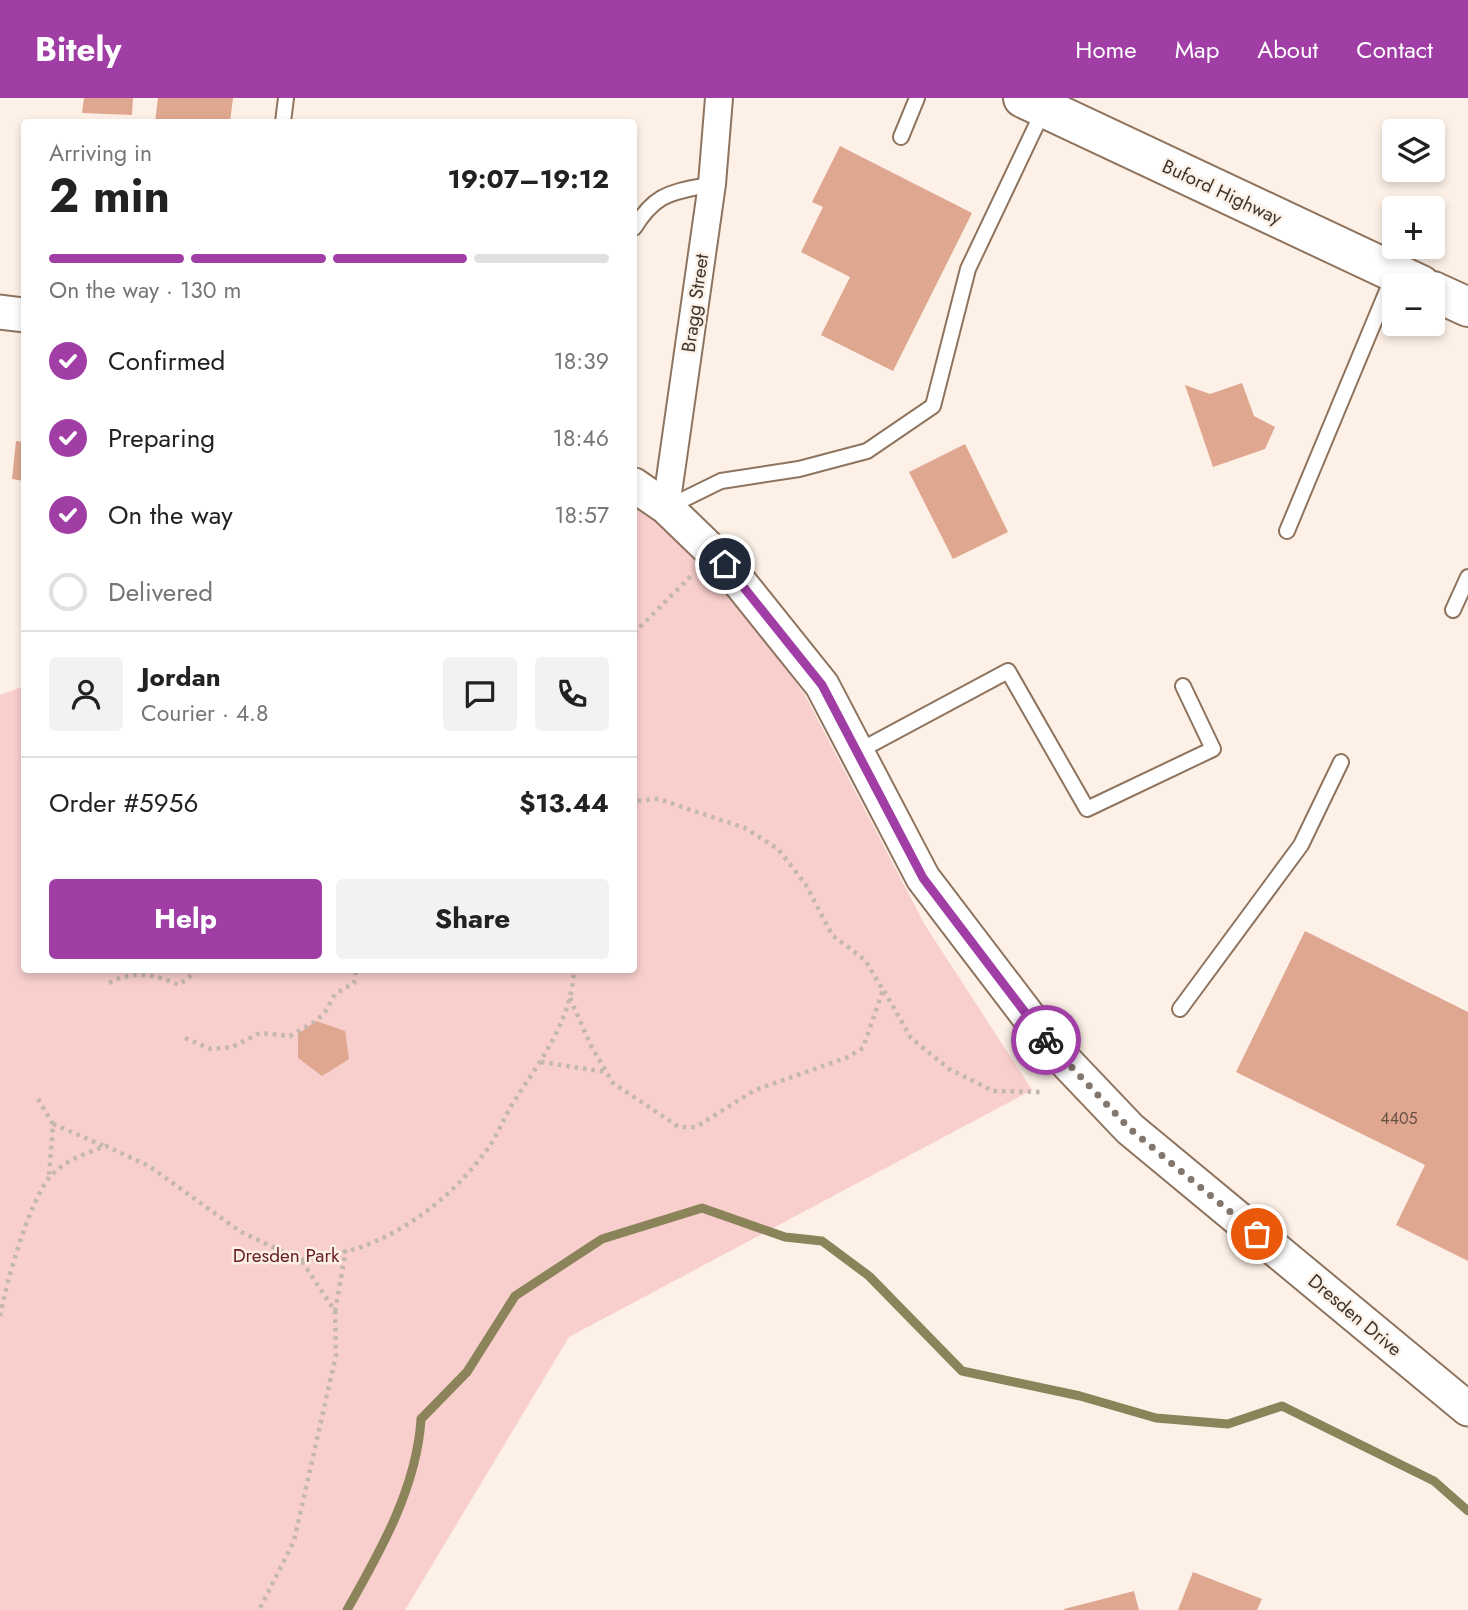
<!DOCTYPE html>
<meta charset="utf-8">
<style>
:root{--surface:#fff;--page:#f2f2f2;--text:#222;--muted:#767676;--line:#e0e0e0;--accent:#a03ea5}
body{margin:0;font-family:Jost,sans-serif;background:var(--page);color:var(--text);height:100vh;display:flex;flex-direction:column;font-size:26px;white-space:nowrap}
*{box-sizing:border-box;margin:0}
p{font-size:23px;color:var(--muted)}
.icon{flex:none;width:38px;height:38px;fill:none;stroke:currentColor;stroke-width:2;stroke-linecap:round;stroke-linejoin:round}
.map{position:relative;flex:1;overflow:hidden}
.side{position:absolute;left:21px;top:21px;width:616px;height:854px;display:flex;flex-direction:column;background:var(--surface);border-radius:7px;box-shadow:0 4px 10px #0003}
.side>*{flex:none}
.fabs{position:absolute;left:1382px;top:21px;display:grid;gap:14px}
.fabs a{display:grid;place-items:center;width:63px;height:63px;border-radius:7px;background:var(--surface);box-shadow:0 4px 10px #0003;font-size:35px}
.pin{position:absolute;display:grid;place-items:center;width:60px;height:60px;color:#fff;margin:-30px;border:4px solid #fff;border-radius:50%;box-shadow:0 2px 7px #0007}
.courier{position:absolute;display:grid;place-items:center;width:70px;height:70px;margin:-35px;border:5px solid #a03ea5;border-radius:50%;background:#fff;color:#222;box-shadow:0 2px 9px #0007}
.overview em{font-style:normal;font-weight:700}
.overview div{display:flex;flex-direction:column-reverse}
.overview{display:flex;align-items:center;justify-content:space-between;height:119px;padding:0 28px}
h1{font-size:46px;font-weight:700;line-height:52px}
.bar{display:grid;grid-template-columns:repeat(4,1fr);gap:10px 7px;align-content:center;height:84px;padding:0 28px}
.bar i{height:9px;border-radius:5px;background:var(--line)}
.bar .active{background:var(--accent)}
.bar p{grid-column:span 4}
.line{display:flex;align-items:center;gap:18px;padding:0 28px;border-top:2px solid var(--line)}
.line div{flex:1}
.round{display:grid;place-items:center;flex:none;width:74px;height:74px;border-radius:7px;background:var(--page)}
ol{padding:0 28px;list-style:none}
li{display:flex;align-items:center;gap:21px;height:77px}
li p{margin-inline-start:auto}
li .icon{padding:7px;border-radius:50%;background:var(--accent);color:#fff;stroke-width:4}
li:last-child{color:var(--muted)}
li i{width:38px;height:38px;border:4px solid var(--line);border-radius:50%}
.button{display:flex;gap:14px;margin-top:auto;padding:14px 28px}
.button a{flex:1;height:80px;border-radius:7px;background:var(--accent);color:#fff;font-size:28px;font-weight:700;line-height:80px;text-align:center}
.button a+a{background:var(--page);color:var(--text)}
header{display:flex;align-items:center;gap:42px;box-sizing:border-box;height:98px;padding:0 35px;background:var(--accent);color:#fff}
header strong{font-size:33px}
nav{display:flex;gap:38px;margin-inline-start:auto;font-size:24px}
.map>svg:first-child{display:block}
.green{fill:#f8cfcc}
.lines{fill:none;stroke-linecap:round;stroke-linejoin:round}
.stream{stroke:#8b835a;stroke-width:9}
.building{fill:#dfa790}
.service-casing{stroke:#8e745e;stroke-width:18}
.minor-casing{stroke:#8e745e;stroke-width:30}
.tertiary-casing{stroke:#8e745e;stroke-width:37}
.primary-casing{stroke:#8e745e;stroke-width:42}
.path{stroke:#c3b7ae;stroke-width:4.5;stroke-dasharray:3.5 5;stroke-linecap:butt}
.service{stroke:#fff;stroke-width:14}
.minor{stroke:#fff;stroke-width:26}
.tertiary{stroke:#fff;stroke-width:33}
.primary{stroke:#fff;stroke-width:38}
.done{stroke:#82766d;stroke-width:7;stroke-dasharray:0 12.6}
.route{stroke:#a03ea5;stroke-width:9}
.labels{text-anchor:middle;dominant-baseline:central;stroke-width:5;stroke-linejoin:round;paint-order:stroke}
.number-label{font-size:16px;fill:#675144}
.street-label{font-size:19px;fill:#3f342b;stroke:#fdf1e7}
.park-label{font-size:19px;fill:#692020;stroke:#fdf1e7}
</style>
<header>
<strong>Bitely</strong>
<nav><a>Home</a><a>Map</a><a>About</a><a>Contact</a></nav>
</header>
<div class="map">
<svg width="1468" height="1512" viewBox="0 0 1468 1512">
<rect width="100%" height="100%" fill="#fdf1e7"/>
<path class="green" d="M 634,409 L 664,430 L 748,519 L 805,597 L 925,827 L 1032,992 L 569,1239 L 405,1512 L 0,1512 L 0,597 L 24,588 L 24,872 L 634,872 Z"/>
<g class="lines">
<path class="stream" d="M 347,1512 C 380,1454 417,1389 421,1321 L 467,1274 L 515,1198 L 602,1141 L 702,1110 L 785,1139 L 822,1143 L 869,1178 L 962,1273 L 1080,1298 L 1156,1320 L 1228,1326 L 1282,1308 L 1434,1383 L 1468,1413"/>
</g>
<g class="building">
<path d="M 84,0 L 133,0 L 132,17 L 82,15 Z"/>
<path d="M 158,0 L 233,0 L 230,24 L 155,24 Z"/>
<path d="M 840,48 L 972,115 L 893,273 L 821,237 L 850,179 L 801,154 L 823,109 L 812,104 Z"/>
<path d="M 1242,285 L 1254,318 L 1275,329 L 1265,351 L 1213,369 L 1185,287 L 1210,296 Z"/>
<path d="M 16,343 L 24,344 L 24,383 L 12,381 Z"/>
<path d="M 965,346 L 1008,434 L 953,461 L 909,374 Z"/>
<path d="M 1305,833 L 1468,914 L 1468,1163 L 1396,1127 L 1425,1067 L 1236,974 Z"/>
<path d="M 316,923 L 345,933 L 349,961 L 322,978 L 298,960 L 298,936 Z"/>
<path d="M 1193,1474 L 1262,1501 L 1257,1512 L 1178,1512 Z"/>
<path d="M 1134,1493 L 1139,1512 L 1065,1512 L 1064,1511 Z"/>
</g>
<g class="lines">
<defs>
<g id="service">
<path d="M 283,24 L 286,0"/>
<path d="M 901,39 L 917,0"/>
<path d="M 634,130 C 657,93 672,95 712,86"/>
<path d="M 668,409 L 721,383 L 799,371 L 867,353 L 933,308 L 968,171 L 1044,11"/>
<path d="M 1287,433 L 1394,176"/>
<path d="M 1453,512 L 1468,479"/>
<path d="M 857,654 L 1008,573 L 1087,711 L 1213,651 L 1183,588"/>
<path d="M 1180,911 L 1301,747 L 1341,664"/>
</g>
<path id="minor" d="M 666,409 L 712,86 L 719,0"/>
<g id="tertiary">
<path d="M 0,214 L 24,217"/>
<path d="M 634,387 L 666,409 L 725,466 L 822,587 L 923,780 L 1051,948 L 1130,1031 L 1468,1311"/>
</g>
<g id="primary">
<path d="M 1023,0 L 1421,187"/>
<path d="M 1433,193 L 1468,209"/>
</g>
</defs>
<use href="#service" class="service-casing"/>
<use href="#minor" class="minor-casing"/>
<use href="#tertiary" class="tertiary-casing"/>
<use href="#primary" class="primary-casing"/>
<g class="path">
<path d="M 634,535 L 694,475"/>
<path d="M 109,885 C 134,872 154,876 179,887 L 198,872"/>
<path d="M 884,893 L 911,940 L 949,971 L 993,993 L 1040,994"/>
<path d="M 570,900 L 590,946 L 613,985 L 679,1029 L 696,1029 L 755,992 L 846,960 L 863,950 L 883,892 L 865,862 L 832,837 L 806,787 L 778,751 L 745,730 L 694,713 L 659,701 L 634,703"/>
<path d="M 185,940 L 211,951 L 232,949 L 260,935 L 290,938 L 316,923 L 325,914 L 335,896 L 354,885 L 356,872"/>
<path d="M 541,964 L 606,974"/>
<path d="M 38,1001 L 53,1026 L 49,1080"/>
<path d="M 53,1026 L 104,1048"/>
<path d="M 301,1162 C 322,1158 345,1155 364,1148 C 412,1130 456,1094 486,1053 C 498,1038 504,1018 515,1002 C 542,960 571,923 574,872"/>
<path d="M 335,1213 L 346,1152"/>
<path d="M 0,1218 C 6,1185 29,1105 49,1080 C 63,1063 86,1055 106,1048 L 149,1068 L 241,1134 L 301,1162 L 335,1213 L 336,1257 L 294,1443 L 259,1512"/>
</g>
<use href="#service" class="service"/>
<use href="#minor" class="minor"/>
<use href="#tertiary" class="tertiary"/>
<use href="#primary" class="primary"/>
</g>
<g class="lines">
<path class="done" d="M 1046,942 L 1130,1031 L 1257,1136"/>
<path class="route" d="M 725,466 L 822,587 L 923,780 L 1046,942"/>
</g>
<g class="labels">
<g class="number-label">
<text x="1399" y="1020">4405</text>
</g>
<g class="street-label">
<text transform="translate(1222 94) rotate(25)">Buford Highway</text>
<text transform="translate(695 205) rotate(-82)">Bragg Street</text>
<text transform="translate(1355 1217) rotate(40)">Dresden Drive</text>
</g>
<g class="park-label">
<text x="286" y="1157">Dresden Park</text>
</g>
</g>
</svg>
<div class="fabs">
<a><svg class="icon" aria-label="layers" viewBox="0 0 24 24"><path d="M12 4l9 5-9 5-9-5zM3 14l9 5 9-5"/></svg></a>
<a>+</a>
<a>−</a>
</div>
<div class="pin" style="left:1257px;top:1136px;background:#ea580c"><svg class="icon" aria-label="bag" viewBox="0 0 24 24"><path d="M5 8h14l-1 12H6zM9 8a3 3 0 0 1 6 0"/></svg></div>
<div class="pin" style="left:725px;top:466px;background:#1f2937"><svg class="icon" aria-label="home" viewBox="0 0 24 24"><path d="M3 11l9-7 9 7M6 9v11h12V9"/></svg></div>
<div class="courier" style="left:1046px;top:942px"><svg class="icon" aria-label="bike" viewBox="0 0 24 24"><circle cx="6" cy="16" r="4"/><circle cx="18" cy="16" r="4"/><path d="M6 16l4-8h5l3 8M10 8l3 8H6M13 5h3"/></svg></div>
<section class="side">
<div class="overview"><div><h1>2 min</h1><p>Arriving in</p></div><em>19:07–19:12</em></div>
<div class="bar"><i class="active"></i><i class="active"></i><i class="active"></i><i></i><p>On the way · 130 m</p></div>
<ol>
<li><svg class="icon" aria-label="check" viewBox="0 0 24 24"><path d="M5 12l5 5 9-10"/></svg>Confirmed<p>18:39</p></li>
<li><svg class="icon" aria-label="check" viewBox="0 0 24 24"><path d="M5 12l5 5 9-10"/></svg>Preparing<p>18:46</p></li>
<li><svg class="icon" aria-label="check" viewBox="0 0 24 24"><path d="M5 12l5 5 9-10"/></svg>On the way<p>18:57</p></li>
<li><i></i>Delivered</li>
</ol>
<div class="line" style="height:126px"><a class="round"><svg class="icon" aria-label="person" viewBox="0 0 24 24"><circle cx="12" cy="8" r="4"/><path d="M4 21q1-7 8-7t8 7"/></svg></a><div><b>Jordan</b><p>Courier · 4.8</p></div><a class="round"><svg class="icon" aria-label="chat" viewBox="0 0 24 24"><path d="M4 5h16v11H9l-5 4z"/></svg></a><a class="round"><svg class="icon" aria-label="phone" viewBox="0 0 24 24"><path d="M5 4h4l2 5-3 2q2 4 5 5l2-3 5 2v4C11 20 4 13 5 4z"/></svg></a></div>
<div class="line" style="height:91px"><div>Order #5956</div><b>$13.44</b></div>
<div class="button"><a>Help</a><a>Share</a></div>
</section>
</div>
